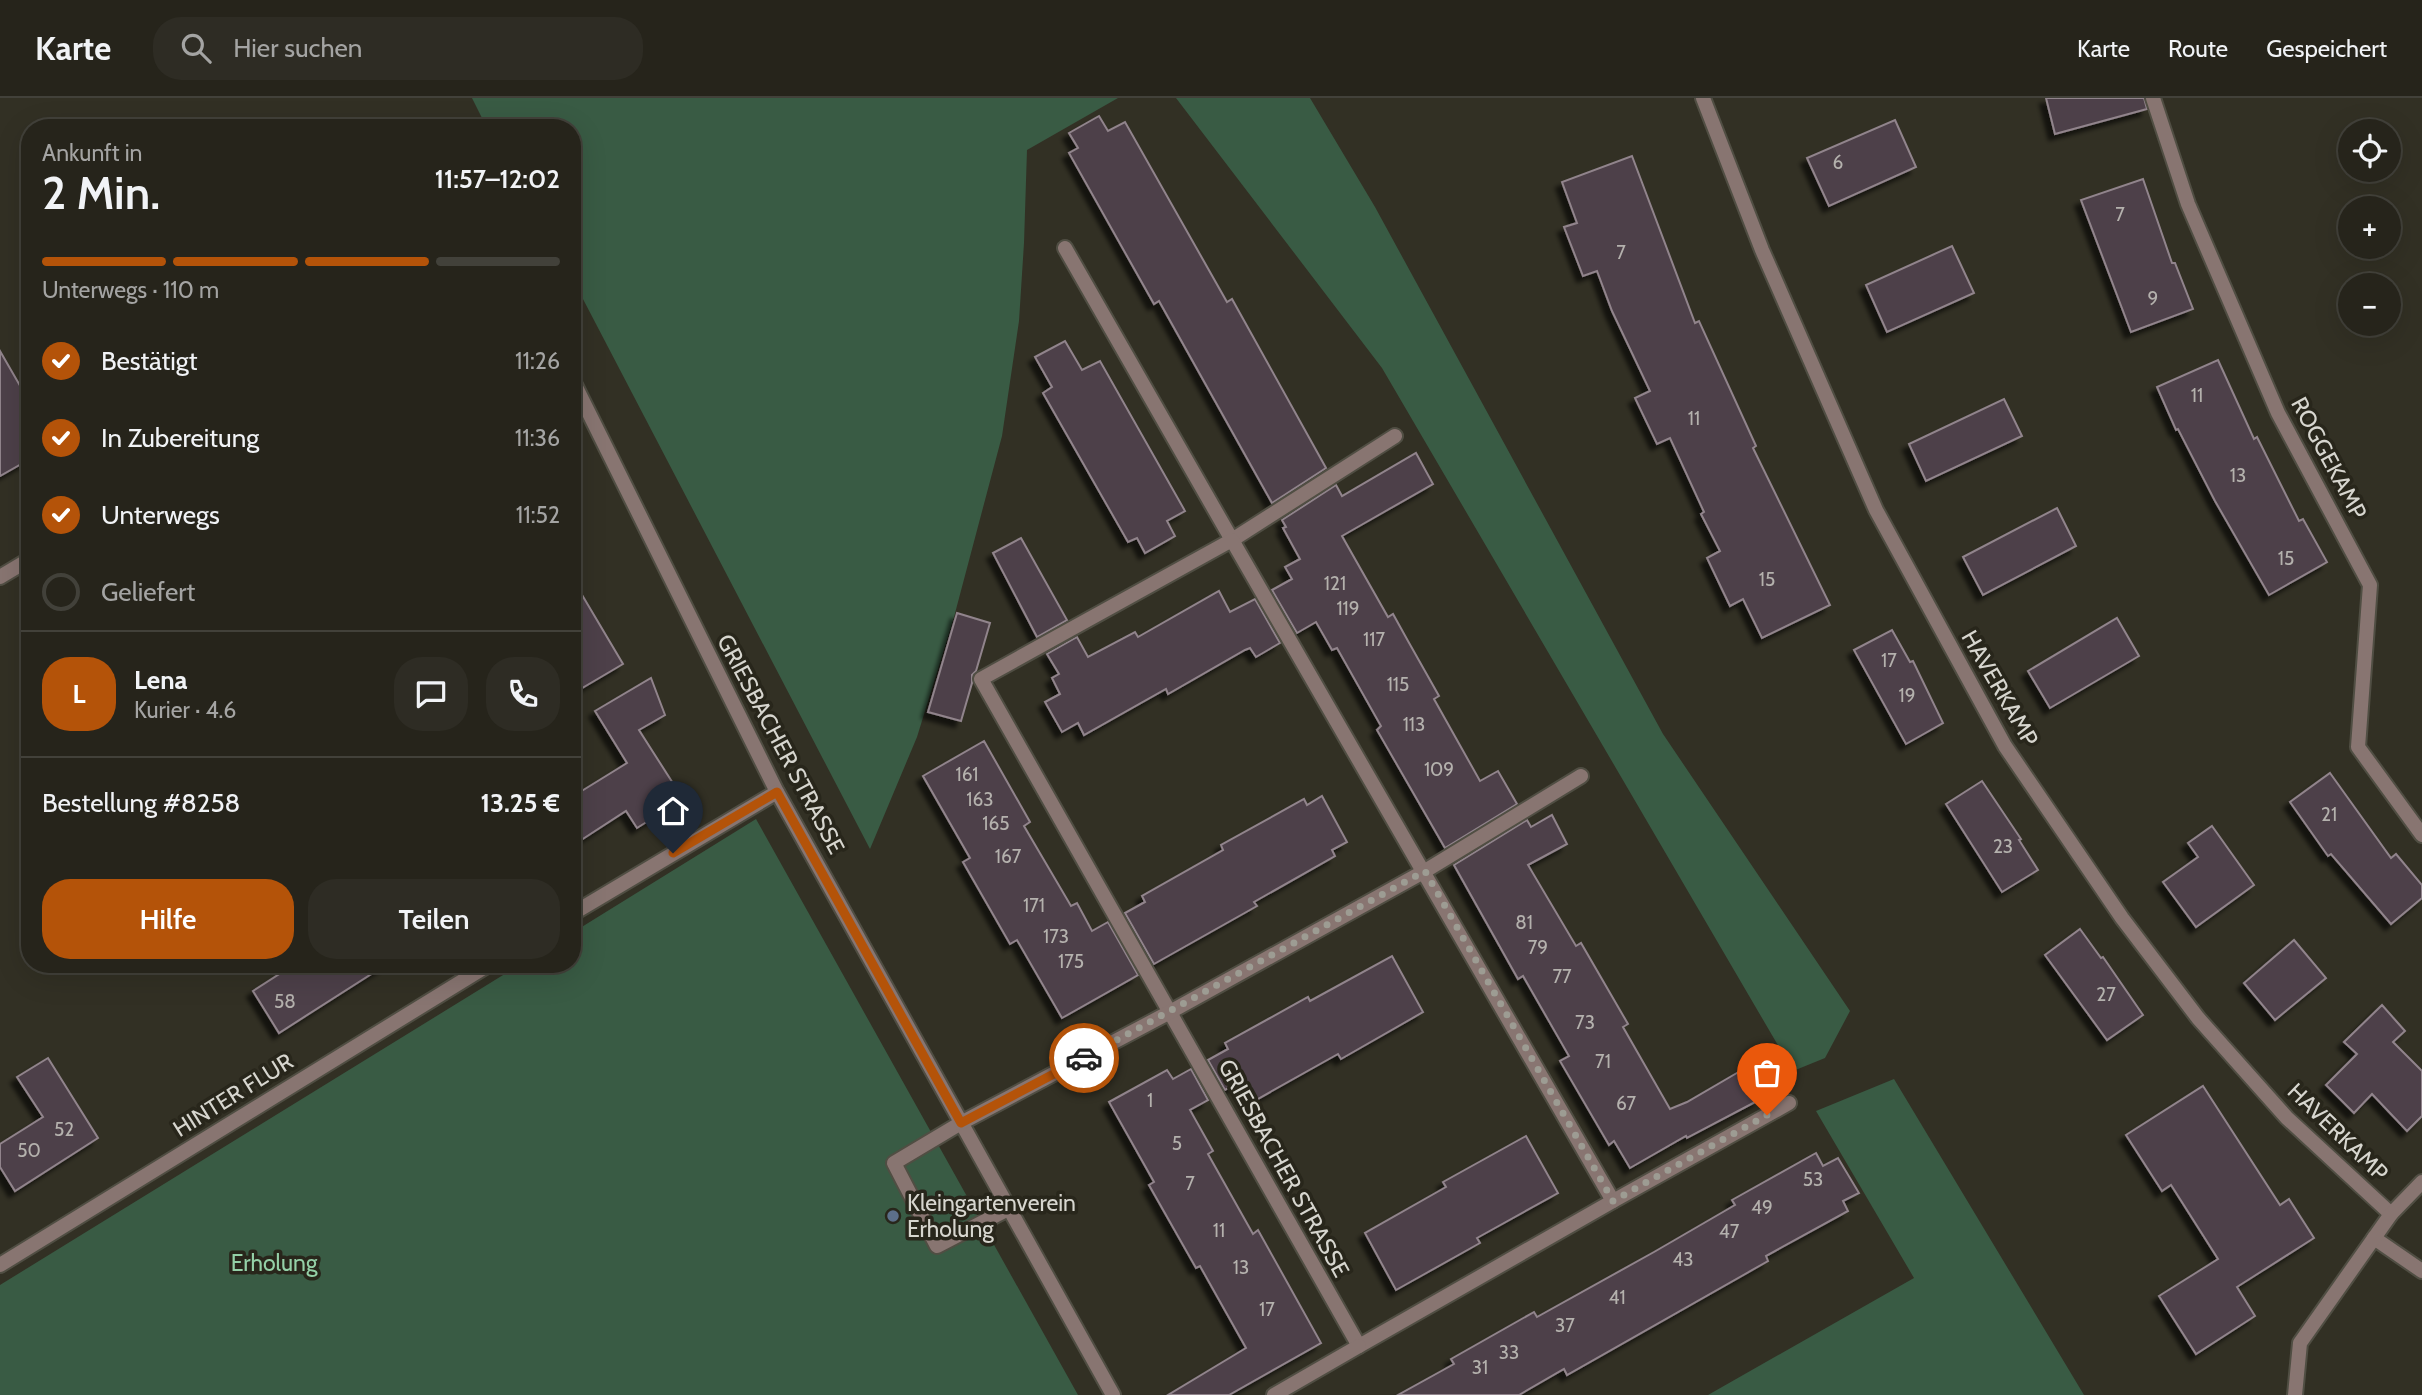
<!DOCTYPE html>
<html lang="de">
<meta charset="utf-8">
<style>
:root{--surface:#26241b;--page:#2e2c24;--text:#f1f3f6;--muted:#a4a4a3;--line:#42413a;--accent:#b45309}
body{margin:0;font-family:Cabin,sans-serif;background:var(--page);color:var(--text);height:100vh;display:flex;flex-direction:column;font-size:26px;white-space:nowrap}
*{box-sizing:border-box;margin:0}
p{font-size:23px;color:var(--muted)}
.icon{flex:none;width:38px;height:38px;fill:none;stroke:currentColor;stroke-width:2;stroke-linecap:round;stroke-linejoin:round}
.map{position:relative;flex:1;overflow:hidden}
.panel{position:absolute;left:21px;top:21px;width:560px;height:854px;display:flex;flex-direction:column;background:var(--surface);border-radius:28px;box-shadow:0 7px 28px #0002,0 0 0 2px var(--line)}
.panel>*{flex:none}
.buttons{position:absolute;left:2338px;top:21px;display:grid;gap:14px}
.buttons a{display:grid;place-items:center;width:63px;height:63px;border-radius:50%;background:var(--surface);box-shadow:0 7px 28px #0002,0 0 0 2px var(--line);font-size:35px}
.pin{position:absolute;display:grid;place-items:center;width:60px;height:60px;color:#fff;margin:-72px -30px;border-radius:50% 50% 50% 0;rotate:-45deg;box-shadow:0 0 7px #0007}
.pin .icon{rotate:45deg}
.courier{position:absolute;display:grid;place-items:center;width:70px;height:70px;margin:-35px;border:5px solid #b45309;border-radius:50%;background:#fff;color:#222;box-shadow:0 2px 9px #0007}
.summary em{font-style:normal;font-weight:600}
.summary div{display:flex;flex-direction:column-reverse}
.summary{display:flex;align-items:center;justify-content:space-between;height:119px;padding:0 21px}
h1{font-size:46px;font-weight:600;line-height:52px}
.bar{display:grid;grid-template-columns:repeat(4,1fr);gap:10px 7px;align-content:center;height:84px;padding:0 21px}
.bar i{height:9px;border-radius:5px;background:var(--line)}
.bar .current{background:var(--accent)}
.bar p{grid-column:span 4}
.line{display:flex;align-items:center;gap:18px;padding:0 21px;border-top:2px solid var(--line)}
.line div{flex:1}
.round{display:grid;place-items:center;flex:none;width:74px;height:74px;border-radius:28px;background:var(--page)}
ol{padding:0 21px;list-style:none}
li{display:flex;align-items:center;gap:21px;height:77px}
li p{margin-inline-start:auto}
li .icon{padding:7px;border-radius:50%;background:var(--accent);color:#fff;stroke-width:4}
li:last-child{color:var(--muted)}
li i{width:38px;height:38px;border:4px solid var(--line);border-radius:50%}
.action{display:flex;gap:14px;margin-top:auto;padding:14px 21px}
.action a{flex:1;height:80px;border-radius:28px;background:var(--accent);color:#fff;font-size:28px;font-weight:600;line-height:80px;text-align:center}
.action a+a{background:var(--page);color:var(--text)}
header{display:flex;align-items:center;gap:42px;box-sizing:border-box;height:98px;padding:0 35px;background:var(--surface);border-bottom:2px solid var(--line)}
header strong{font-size:33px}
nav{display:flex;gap:38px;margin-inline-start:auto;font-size:24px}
.search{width:490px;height:63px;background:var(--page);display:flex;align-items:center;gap:18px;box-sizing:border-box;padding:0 24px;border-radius:28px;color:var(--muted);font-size:26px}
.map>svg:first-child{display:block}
.green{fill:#395b44}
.building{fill:#4d4148;stroke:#91848c;stroke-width:2;filter:url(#shadow)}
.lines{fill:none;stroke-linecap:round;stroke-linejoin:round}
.service-casing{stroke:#504e43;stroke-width:18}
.minor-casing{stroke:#504e43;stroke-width:18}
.service{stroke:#887571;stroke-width:14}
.minor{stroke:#887571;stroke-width:14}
.done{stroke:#9d9c93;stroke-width:7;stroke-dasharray:0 12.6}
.route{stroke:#b45309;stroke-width:9}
.service-dot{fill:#5c6f8a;stroke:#28261b;stroke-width:2.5}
.labels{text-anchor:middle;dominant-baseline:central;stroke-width:7;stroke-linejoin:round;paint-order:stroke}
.number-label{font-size:19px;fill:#b4b1ad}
.street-label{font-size:23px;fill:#d7d6cf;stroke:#28261b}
.poi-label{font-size:23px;fill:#d7d6cf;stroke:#28261b;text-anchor:start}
.park-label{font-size:23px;fill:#94d0a7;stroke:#28261b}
</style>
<header>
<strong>Karte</strong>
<div class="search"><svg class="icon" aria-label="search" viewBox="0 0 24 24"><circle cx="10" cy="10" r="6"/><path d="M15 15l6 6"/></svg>Hier suchen</div>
<nav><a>Karte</a><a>Route</a><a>Gespeichert</a></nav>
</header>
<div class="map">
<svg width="2422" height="1297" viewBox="0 0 2422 1297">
<defs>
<filter id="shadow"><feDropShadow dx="-6" dy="6" stdDeviation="2" flood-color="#0009"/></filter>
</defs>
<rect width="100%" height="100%" fill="#323024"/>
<g class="green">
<path d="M 472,0 L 1118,0 L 1027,52 L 1024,145 L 1019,223 L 1002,338 L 954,519 L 917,639 L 870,751 L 572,180 L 572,30 L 487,30 Z"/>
<path d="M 1176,0 L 1310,0 L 1375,109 L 1663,636 L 1850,913 L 1825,960 L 1793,973 L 1382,270 Z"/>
<path d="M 756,721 L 1078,1297 L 0,1297 L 0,1187 L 521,866 L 572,866 L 572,835 Z"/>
<path d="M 1894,981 L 2084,1297 L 1708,1297 L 1914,1180 L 1816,1013 Z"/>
</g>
<g class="building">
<path d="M 2046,0 L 2144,0 L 2147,11 L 2055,36 Z"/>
<path d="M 1099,18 L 1108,33 L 1125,24 L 1227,204 L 1232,201 L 1326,370 L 1272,405 L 1159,203 L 1154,206 L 1069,55 L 1078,50 L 1069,35 Z"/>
<path d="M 1895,22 L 1916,69 L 1829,108 L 1807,60 Z"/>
<path d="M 1632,58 L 1695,225 L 1699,223 L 1756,348 L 1753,350 L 1830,507 L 1762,540 L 1743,501 L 1730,508 L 1707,460 L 1720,453 L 1701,416 L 1704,414 L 1670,340 L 1657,346 L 1635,300 L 1650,293 L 1612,213 L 1597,173 L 1583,178 L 1564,129 L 1577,125 L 1562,84 Z"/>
<path d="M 2143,81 L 2172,165 L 2175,165 L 2193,211 L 2131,234 L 2081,102 Z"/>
<path d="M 1952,148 L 1974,195 L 1887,234 L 1866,187 Z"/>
<path d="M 1065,243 L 1082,272 L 1100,263 L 1185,413 L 1167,423 L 1175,438 L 1145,455 L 1137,440 L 1128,444 L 1043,295 L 1052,289 L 1035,259 Z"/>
<path d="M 0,253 L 30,305 L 30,361 L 0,378 Z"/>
<path d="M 2218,262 L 2254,341 L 2257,339 L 2299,423 L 2303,421 L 2327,464 L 2269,497 L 2215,403 L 2178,331 L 2176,332 L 2157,289 Z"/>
<path d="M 2004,301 L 2022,338 L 1926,383 L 1909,346 Z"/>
<path d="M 1416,355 L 1433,386 L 1342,438 L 1388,519 L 1393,516 L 1408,543 L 1439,598 L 1434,601 L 1480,683 L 1498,673 L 1517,706 L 1445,750 L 1377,632 L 1381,628 L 1337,550 L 1332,552 L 1316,524 L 1297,535 L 1272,492 L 1292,481 L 1285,469 L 1300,461 L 1283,430 L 1286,429 L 1282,422 L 1336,387 L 1342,398 Z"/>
<path d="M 2057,410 L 2076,448 L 1983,497 L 1963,459 Z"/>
<path d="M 1021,440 L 1067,522 L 1037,539 L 993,455 Z"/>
<path d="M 572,480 L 623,566 L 572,596 Z"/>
<path d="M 1219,493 L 1230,514 L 1255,501 L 1280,545 L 1256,559 L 1250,550 L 1245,552 L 1168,596 L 1166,591 L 1084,637 L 1078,625 L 1062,634 L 1045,604 L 1060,596 L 1052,580 L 1059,576 L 1047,556 L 1077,539 L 1088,559 L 1135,534 L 1138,539 Z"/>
<path d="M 957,515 L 990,525 L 976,573 L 972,577 L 972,585 L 961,623 L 928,614 Z"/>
<path d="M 2117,520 L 2139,558 L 2050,610 L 2028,573 Z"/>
<path d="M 1892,532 L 1910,564 L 1913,563 L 1943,625 L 1906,646 L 1854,552 Z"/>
<path d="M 651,580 L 665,617 L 639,632 L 683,701 L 637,730 L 626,713 L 572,748 L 572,699 L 627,665 L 595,613 Z"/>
<path d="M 984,643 L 1030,724 L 1024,728 L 1071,808 L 1077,805 L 1092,833 L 1108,824 L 1138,877 L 1062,920 L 1017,842 L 1010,846 L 963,764 L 970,760 L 923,678 Z"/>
<path d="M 2330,675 L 2391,760 L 2396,756 L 2422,787 L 2422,800 L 2391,826 L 2331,756 L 2328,758 L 2290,704 Z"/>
<path d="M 1982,683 L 2021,741 L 2019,742 L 2038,772 L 2002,794 L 1946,706 Z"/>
<path d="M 1322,698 L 1347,744 L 1332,752 L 1335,758 L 1254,804 L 1257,808 L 1154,866 L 1125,815 L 1145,804 L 1142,798 L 1223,752 L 1221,747 L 1304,701 L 1307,707 Z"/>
<path d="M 1552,717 L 1567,746 L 1528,767 L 1576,848 L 1581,845 L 1628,926 L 1623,929 L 1670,1011 L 1687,1004 L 1742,972 L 1759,1002 L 1687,1040 L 1686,1038 L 1630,1070 L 1614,1043 L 1609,1047 L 1560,963 L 1569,958 L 1523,878 L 1518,881 L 1454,767 L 1527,722 L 1531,729 Z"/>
<path d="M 2212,728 L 2254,787 L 2196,829 L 2163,784 L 2198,759 L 2188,745 Z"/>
<path d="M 2080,831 L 2101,860 L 2103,859 L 2143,917 L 2107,942 L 2045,857 Z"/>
<path d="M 2294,842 L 2326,880 L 2275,922 L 2244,885 Z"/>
<path d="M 1392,858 L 1423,914 L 1341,961 L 1338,956 L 1256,1002 L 1245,981 L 1225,992 L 1208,962 L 1228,951 L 1225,945 L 1308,899 L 1310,903 Z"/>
<path d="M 295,866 L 387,866 L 279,935 L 253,893 Z"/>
<path d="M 2382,907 L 2405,933 L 2393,944 L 2422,973 L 2422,1018 L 2407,1033 L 2372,996 L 2354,1015 L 2326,987 L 2357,956 L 2344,944 Z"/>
<path d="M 48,960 L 98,1040 L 15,1093 L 0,1069 L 0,1046 L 43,1019 L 17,979 Z"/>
<path d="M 1191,971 L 1208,1002 L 1190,1012 L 1213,1053 L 1208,1056 L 1253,1136 L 1258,1132 L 1321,1245 L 1229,1297 L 1168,1297 L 1246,1250 L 1200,1168 L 1196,1170 L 1149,1087 L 1154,1084 L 1109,1004 L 1167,972 L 1173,981 Z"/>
<path d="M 2203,988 L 2280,1107 L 2289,1101 L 2314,1140 L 2237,1189 L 2255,1218 L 2196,1256 L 2159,1198 L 2218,1161 L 2171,1087 L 2162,1093 L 2126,1037 Z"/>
<path d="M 1526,1038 L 1558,1095 L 1477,1140 L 1480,1145 L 1396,1192 L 1365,1135 L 1446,1089 L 1443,1084 Z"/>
<path d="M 1816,1055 L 1823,1068 L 1838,1060 L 1859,1095 L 1843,1103 L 1848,1113 L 1766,1158 L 1768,1163 L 1567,1277 L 1564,1271 L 1519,1297 L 1398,1297 L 1454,1266 L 1451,1261 L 1534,1214 L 1537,1219 L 1654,1154 L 1735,1107 L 1732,1102 Z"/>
</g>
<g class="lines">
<defs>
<g id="service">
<path d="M 961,1025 L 894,1065 L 937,1148 L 1008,1111"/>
<path d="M 2374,1140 L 2422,1173"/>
</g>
<g id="minor">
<path d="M 1703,0 L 1762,152 L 1876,412 L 2005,648 L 2122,820 L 2198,920 L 2287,1020 L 2391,1116"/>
<path d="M 2153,0 L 2188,106 L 2278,315 L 2370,487 L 2358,649 L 2422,737"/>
<path d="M 1065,150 L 1232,442 L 1395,338"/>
<path d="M 572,281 L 777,694 L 1113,1297"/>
<path d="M 1232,442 L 1613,1103 L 1359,1248 L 981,581 Z"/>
<path d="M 0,479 L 30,461"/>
<path d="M 572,816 L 777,694"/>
<path d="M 961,1025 L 1170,914 L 1425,773 L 1581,678"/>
<path d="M 1613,1103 L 1789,1005"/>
<path d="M 0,1167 L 490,866"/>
<path d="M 1274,1297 L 1359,1248"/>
<path d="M 2295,1297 L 2300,1245 L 2391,1116 L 2422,1084"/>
</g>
</defs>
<use href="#service" class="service-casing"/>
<use href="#minor" class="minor-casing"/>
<use href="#service" class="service"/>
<use href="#minor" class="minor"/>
</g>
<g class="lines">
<path class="done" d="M 1084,960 L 1425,773 L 1613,1103 L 1767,1017"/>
<path class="route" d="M 673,755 L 777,694 L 961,1025 L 1084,960"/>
</g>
<circle class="service-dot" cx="893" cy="1118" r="7"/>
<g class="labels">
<g class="number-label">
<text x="1838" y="64">6</text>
<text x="2120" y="116">7</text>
<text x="1621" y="154">7</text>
<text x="2153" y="200">9</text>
<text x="2197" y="297">11</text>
<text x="1694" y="320">11</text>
<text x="2238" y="377">13</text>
<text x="2286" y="460">15</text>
<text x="1767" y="481">15</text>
<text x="1335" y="485">121</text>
<text x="1348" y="510">119</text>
<text x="1374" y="541">117</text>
<text x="1889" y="562">17</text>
<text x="1398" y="586">115</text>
<text x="1907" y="597">19</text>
<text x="1414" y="626">113</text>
<text x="1439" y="671">109</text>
<text x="967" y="676">161</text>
<text x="980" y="701">163</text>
<text x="2329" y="716">21</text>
<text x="996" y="725">165</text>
<text x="2003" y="748">23</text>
<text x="1008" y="758">167</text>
<text x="1034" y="807">171</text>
<text x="1524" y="824">81</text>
<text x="1056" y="838">173</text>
<text x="1538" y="849">79</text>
<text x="1071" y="863">175</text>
<text x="1562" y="878">77</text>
<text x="2106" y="896">27</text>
<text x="285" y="903">58</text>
<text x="1585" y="924">73</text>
<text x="1603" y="963">71</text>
<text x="1150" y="1002">1</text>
<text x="1626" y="1005">67</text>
<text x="64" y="1031">52</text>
<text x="1177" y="1045">5</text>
<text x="29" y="1052">50</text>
<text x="1813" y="1081">53</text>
<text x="1190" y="1085">7</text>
<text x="1762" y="1109">49</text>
<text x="1219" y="1132">11</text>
<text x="1729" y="1133">47</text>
<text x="1683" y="1161">43</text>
<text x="1241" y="1169">13</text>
<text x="1617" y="1199">41</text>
<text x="1267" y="1211">17</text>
<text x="1565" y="1227">37</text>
<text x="1509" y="1254">33</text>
<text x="1480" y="1269">31</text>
</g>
<g class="street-label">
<text transform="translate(2329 360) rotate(62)">ROGGEKAMP</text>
<text transform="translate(2000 590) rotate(60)">HAVERKAMP</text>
<text transform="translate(781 646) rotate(62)">GRIESBACHER STRASSE</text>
<text transform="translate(233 997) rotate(-32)">HINTER FLUR</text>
<text transform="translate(2338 1034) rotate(44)">HAVERKAMP</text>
<text transform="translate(1284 1070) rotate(61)">GRIESBACHER STRASSE</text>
</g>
<g class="poi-label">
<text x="907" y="1105">Kleingartenverein<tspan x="907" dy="26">Erholung</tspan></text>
</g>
<g class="park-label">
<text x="274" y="1165">Erholung</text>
</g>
</g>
</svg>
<div class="buttons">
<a><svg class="icon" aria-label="locate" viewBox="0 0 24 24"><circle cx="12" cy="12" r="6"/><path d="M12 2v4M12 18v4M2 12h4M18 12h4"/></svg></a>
<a>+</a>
<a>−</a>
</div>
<div class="pin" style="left:1767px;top:1017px;background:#ea580c"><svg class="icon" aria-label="bag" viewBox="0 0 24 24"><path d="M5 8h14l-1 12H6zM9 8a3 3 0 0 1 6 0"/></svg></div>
<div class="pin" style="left:673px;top:755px;background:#1f2937"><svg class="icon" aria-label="home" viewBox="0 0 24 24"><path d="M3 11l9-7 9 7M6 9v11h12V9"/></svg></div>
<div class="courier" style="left:1084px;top:960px"><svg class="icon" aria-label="car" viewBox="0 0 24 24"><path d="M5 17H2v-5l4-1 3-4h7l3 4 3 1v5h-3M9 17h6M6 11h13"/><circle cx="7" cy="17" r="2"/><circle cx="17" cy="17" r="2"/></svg></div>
<section class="panel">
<div class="summary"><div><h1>2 Min.</h1><p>Ankunft in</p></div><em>11:57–12:02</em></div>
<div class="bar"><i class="current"></i><i class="current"></i><i class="current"></i><i></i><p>Unterwegs · 110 m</p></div>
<ol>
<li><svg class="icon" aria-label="check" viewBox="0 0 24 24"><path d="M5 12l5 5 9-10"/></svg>Bestätigt<p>11:26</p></li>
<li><svg class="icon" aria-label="check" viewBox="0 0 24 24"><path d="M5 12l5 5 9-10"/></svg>In Zubereitung<p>11:36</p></li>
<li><svg class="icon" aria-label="check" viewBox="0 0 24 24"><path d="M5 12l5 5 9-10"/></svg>Unterwegs<p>11:52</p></li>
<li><i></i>Geliefert</li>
</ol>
<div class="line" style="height:126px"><b class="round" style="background:var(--accent);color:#fff">L</b><div><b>Lena</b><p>Kurier · 4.6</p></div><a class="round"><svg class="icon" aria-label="chat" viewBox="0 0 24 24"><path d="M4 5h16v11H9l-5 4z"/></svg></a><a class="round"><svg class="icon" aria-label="phone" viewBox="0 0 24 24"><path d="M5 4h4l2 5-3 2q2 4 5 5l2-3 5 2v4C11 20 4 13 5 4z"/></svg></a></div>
<div class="line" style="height:91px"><div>Bestellung #8258</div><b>13.25 €</b></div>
<div class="action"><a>Hilfe</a><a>Teilen</a></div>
</section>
</div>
